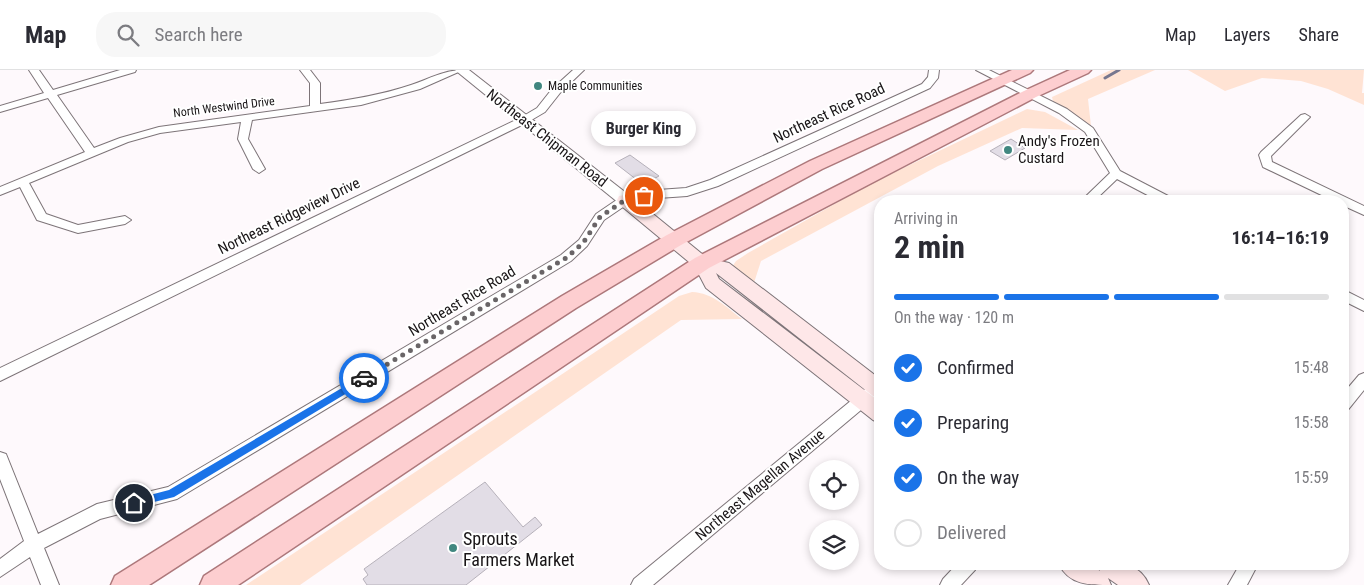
<!DOCTYPE html>
<meta charset="utf-8">
<style>
:root{--surface:#fff;--page:#f7f7f7;--text:#2b2b33;--muted:#7c7c81;--line:#e1e1e2;--accent:#1a73e8}
body{margin:0;font-family:"Roboto Condensed",sans-serif;background:var(--page);color:var(--text);height:100vh;display:flex;flex-direction:column;font-size:19px;white-space:nowrap}
*{box-sizing:border-box;margin:0}
p{font-size:16px;color:var(--muted)}
.icon{flex:none;width:28px;height:28px;fill:none;stroke:currentColor;stroke-width:2;stroke-linecap:round;stroke-linejoin:round}
.map{position:relative;flex:1;overflow:hidden}
.details{position:absolute;left:874px;top:125px;width:475px;height:375px;display:flex;flex-direction:column;background:var(--surface);border-radius:20px;box-shadow:0 2px 8px #0003}
.details>*{flex:none}
.buttons{position:absolute;left:809px;top:390px;display:grid;gap:10px}
.buttons a{display:grid;place-items:center;width:50px;height:50px;border-radius:50%;background:var(--surface);box-shadow:0 2px 8px #0003;font-size:25px}
.pin{position:absolute;display:grid;place-items:center;width:42px;height:42px;color:#fff;margin:-21px;border:2px solid #fff;border-radius:50%;box-shadow:0 1px 5px #0007}
.courier{position:absolute;display:grid;place-items:center;width:50px;height:50px;margin:-25px;border:4px solid #1a73e8;border-radius:50%;background:#fff;color:#222;box-shadow:0 1px 6px #0007}
.bubble{position:absolute;height:35px;border-radius:18px;background:var(--surface);box-shadow:0 2px 8px #0003;font-size:16px;font-weight:700;line-height:35px;text-align:center}
.headline em{font-style:normal;font-weight:700}
.headline div{display:flex;flex-direction:column-reverse}
.headline{display:flex;align-items:center;justify-content:space-between;height:85px;padding:0 20px}
h1{font-size:32px;font-weight:700;line-height:38px}
.bar{display:grid;grid-template-columns:repeat(4,1fr);gap:8px 5px;align-content:center;height:60px;padding:0 20px}
.bar i{height:6px;border-radius:4px;background:var(--line)}
.bar .active{background:var(--accent)}
.bar p{grid-column:span 4}
ol{padding:0 20px;list-style:none}
li{display:flex;align-items:center;gap:15px;height:55px}
li p{margin-inline-start:auto}
li .icon{padding:5px;border-radius:50%;background:var(--accent);color:#fff;stroke-width:4}
li:last-child{color:var(--muted)}
li i{width:28px;height:28px;border:2px solid var(--line);border-radius:50%}
header{display:flex;align-items:center;gap:30px;box-sizing:border-box;height:70px;padding:0 25px;background:var(--surface);border-bottom:1px solid var(--line)}
header strong{font-size:24px}
nav{display:flex;gap:28px;margin-inline-start:auto;font-size:18px}
.search{width:350px;height:45px;background:var(--page);display:flex;align-items:center;gap:12px;box-sizing:border-box;padding:0 18px;border-radius:20px;color:var(--muted);font-size:19px}
.map>svg:first-child{display:block}
.green{fill:#ffe3d4}
.lines{fill:none;stroke-linecap:round;stroke-linejoin:round}
.stream{stroke:#77778f;stroke-width:3}
.building{fill:#e2dde6;stroke:#b6b1ba}
.minor-casing{stroke:#7d7478;stroke-width:2}
.tertiary-casing{stroke:#7d7478;stroke-width:2}
.secondary-casing{stroke:#7d7478;stroke-width:2}
.primary-casing{stroke:#ad787b;stroke-width:3}
.minor{fill:#fff;fill-rule:evenodd}
.tertiary{fill:#fff;fill-rule:evenodd}
.secondary{fill:#fee7e8;fill-rule:evenodd}
.primary{fill:#fdced0;fill-rule:evenodd}
.route{fill:#1a73e8}
.done{stroke:#696567;stroke-width:5;stroke-dasharray:0 9}
.poi-dot{fill:#418780;stroke:#fff;stroke-width:2}
.labels{text-anchor:middle;dominant-baseline:central;stroke-width:4;stroke-linejoin:round;paint-order:stroke}
.far-poi-label{font-size:12px;fill:#191517;stroke:#fff;text-anchor:start}
.far-street-label{font-size:12px;fill:#191517;stroke:#fff}
.street-label{font-size:15px;fill:#191517;stroke:#fff}
.poi-label{font-size:15px;fill:#191517;stroke:#fff;text-anchor:start}
.near-poi-label{font-size:18px;fill:#191517;stroke:#fff;text-anchor:start}
</style>
<header>
<strong>Map</strong>
<div class="search"><svg class="icon" aria-label="search" viewBox="0 0 24 24"><circle cx="10" cy="10" r="6"/><path d="M15 15l6 6"/></svg>Search here</div>
<nav><a>Map</a><a>Layers</a><a>Share</a></nav>
</header>
<div class="map">
<svg width="1364" height="515" viewBox="0 0 1364 515">
<rect width="100%" height="100%" fill="#fef9fc"/>
<g class="green">
<path d="M 1111,0 L 1155,0 L 1088,29 L 1091,56 L 1053,31 L 1052,27 Z"/>
<path d="M 1188,0 L 1364,0 L 1362,23 L 1364,23 L 1364,35 L 1328,19 L 1301,11 L 1262,8 L 1225,21 Z"/>
<path d="M 1027,39 L 1045,42 L 1078,60 L 1022,58 L 938,96 L 761,191 L 752,219 L 732,197 L 736,191 L 748,183 L 872,113 Z"/>
<path d="M 692,222 C 713,223 726,237 742,249 L 681,250 L 300,515 L 246,515 L 679,226 Z"/>
</g>
<g class="lines">
<path class="stream" d="M 1105,8 L 1119,0"/>
</g>
<g class="building">
<path d="M 1011,69 L 1025,78 L 1005,90 L 990,81 Z"/>
<path d="M 630,85 L 659,106 L 646,113 L 640,108 L 637,110 L 615,93 Z"/>
<path d="M 485,412 L 523,457 L 535,447 L 542,455 L 466,515 L 367,515 L 363,509 L 368,505 L 364,499 Z"/>
</g>
<g class="lines">
<defs>
<g id="minor">
<path d="M 29,0 L 39,0 L 53,20 L 120,0 L 136,0 L 135,2 L 57,25 L 94,78 L 120,68 L 159,57 L 310,36 L 310,13 L 300,0 L 310,0 L 320,13 L 320,34 C 351,30 381,25 411,15 C 429,9 444,0 463,0 L 420,19 L 361,35 L 252,50 L 248,69 L 265,99 L 259,103 L 253,99 L 238,69 L 241,52 L 160,63 L 128,72 L 29,113 L 46,144 L 78,155 L 125,146 L 131,150 L 125,154 L 78,163 L 37,150 L 20,117 L 0,125 L 0,117 L 85,82 L 48,28 L 0,42 L 0,36 L 44,23 Z"/>
<path d="M 573,0 L 584,0 L 560,23 L 545,42 L 528,52 L 0,311 L 0,298 L 520,48 L 537,38 L 552,19 Z"/>
<path d="M 929,0 L 939,0 L 938,8 L 930,18 L 718,116 L 687,126 L 644,129 L 629,133 L 604,150 L 587,176 L 571,191 L 177,429 L 100,449 L 44,478 L 59,515 L 41,515 L 30,487 L 0,507 L 0,489 L 24,471 L 0,409 L 0,382 L 6,384 L 38,464 L 97,434 L 168,417 L 561,185 L 579,170 L 596,144 L 621,127 L 644,121 L 686,118 L 710,110 L 922,14 L 928,7 Z"/>
<path d="M 976,0 L 989,0 L 1067,39 L 1093,58 L 1120,101 L 1172,128 L 1174,131 L 1159,131 L 1117,109 L 1094,131 L 1081,131 L 1110,103 L 1085,62 L 1059,43 Z"/>
<path d="M 1305,44 L 1310,47 L 1271,86 L 1272,92 L 1364,136 L 1364,145 L 1342,135 L 1342,131 L 1334,131 L 1263,97 L 1259,85 L 1261,82 L 1301,45 Z"/>
<path d="M 1342,219 L 1364,230 L 1364,241 L 1342,230 Z"/>
<path d="M 1364,303 L 1364,320 L 1347,341 L 1342,343 L 1342,325 L 1359,305 Z"/>
<path d="M 880,309 L 880,324 L 653,515 L 631,515 L 634,509 L 875,311 Z"/>
<path d="M 957,494 L 978,494 L 975,500 L 961,515 L 940,515 L 943,509 Z"/>
<path d="M 1240,494 L 1258,494 L 1247,515 L 1228,515 Z"/>
</g>
<path id="tertiary" d="M 455,0 L 469,0 L 630,126 L 633,130 L 630,134 L 620,134 Z"/>
<g id="secondary">
<path d="M 625,125 L 631,126 L 707,188 L 729,193 L 880,309 L 880,328 L 873,326 L 716,203 L 719,209 L 880,332 L 880,353 L 873,350 L 706,218 L 695,197 L 619,134 L 617,130 L 619,126 Z"/>
<path d="M 1059,494 L 1090,494 L 1100,501 L 1097,494 C 1119,494 1139,491 1149,515 L 1118,515 L 1108,508 L 1111,515 C 1089,515 1069,515 1059,494 Z"/>
</g>
<g id="primary">
<path d="M 1012,0 L 1033,0 L 1030,3 L 822,99 L 681,175 L 576,238 L 149,515 L 111,515 L 115,506 L 562,226 L 667,165 L 810,91 Z"/>
<path d="M 1070,0 L 1091,0 L 1088,3 L 1036,27 L 709,198 L 238,515 L 200,515 L 204,506 L 695,188 L 1024,21 Z"/>
</g>
</defs>
<use href="#minor" class="minor-casing"/>
<use href="#tertiary" class="tertiary-casing"/>
<use href="#secondary" class="secondary-casing"/>
<use href="#primary" class="primary-casing"/>
<use href="#minor" class="minor"/>
<use href="#tertiary" class="tertiary"/>
<use href="#secondary" class="secondary"/>
<use href="#primary" class="primary"/>
</g>
<path class="route" d="M 364,305 L 369,308 L 367,311 L 174,427 L 134,437 L 131,436 L 131,430 L 169,420 Z"/>
<g class="lines">
<path class="done" d="M 364,308 L 566,188 L 583,173 L 600,147 L 625,130 L 644,126"/>
</g>
<g class="poi-dot">
<circle cx="538" cy="16" r="5"/>
<circle cx="1008" cy="80" r="5"/>
<circle cx="453" cy="478" r="5"/>
</g>
<g class="labels">
<g class="far-poi-label">
<text x="548" y="16">Maple Communities</text>
</g>
<g class="far-street-label">
<text transform="translate(224 37) rotate(-7)">North Westwind Drive</text>
</g>
<g class="street-label">
<text transform="translate(829 43) rotate(-25)">Northeast Rice Road</text>
<text transform="translate(547 68) rotate(38)">Northeast Chipman Road</text>
<text transform="translate(289 146) rotate(-26)">Northeast Ridgeview Drive</text>
<text transform="translate(462 231) rotate(-31)">Northeast Rice Road</text>
<text transform="translate(760 415) rotate(-40)">Northeast Magellan Avenue</text>
</g>
<g class="poi-label">
<text x="1018" y="71">Andy's Frozen<tspan x="1018" dy="17">Custard</tspan></text>
</g>
<g class="near-poi-label">
<text x="463" y="468">Sprouts<tspan x="463" dy="21">Farmers Market</tspan></text>
</g>
</g>
</svg>
<div class="buttons">
<a><svg class="icon" aria-label="locate" viewBox="0 0 24 24"><circle cx="12" cy="12" r="6"/><path d="M12 2v4M12 18v4M2 12h4M18 12h4"/></svg></a>
<a><svg class="icon" aria-label="layers" viewBox="0 0 24 24"><path d="M12 4l9 5-9 5-9-5zM3 14l9 5 9-5"/></svg></a>
</div>
<div class="pin" style="left:644px;top:126px;background:#ea580c"><svg class="icon" aria-label="bag" viewBox="0 0 24 24"><path d="M5 8h14l-1 12H6zM9 8a3 3 0 0 1 6 0"/></svg></div>
<div class="pin" style="left:134px;top:433px;background:#1f2937"><svg class="icon" aria-label="home" viewBox="0 0 24 24"><path d="M3 11l9-7 9 7M6 9v11h12V9"/></svg></div>
<div class="courier" style="left:364px;top:308px"><svg class="icon" aria-label="car" viewBox="0 0 24 24"><path d="M5 17H2v-5l4-1 3-4h7l3 4 3 1v5h-3M9 17h6M6 11h13"/><circle cx="7" cy="17" r="2"/><circle cx="17" cy="17" r="2"/></svg></div>
<div class="bubble" style="left:591px;top:41px;width:105px">Burger King</div>
<section class="details">
<div class="headline"><div><h1>2 min</h1><p>Arriving in</p></div><em>16:14–16:19</em></div>
<div class="bar"><i class="active"></i><i class="active"></i><i class="active"></i><i></i><p>On the way · 120 m</p></div>
<ol>
<li><svg class="icon" aria-label="check" viewBox="0 0 24 24"><path d="M5 12l5 5 9-10"/></svg>Confirmed<p>15:48</p></li>
<li><svg class="icon" aria-label="check" viewBox="0 0 24 24"><path d="M5 12l5 5 9-10"/></svg>Preparing<p>15:58</p></li>
<li><svg class="icon" aria-label="check" viewBox="0 0 24 24"><path d="M5 12l5 5 9-10"/></svg>On the way<p>15:59</p></li>
<li><i></i>Delivered</li>
</ol>
</section>
</div>
